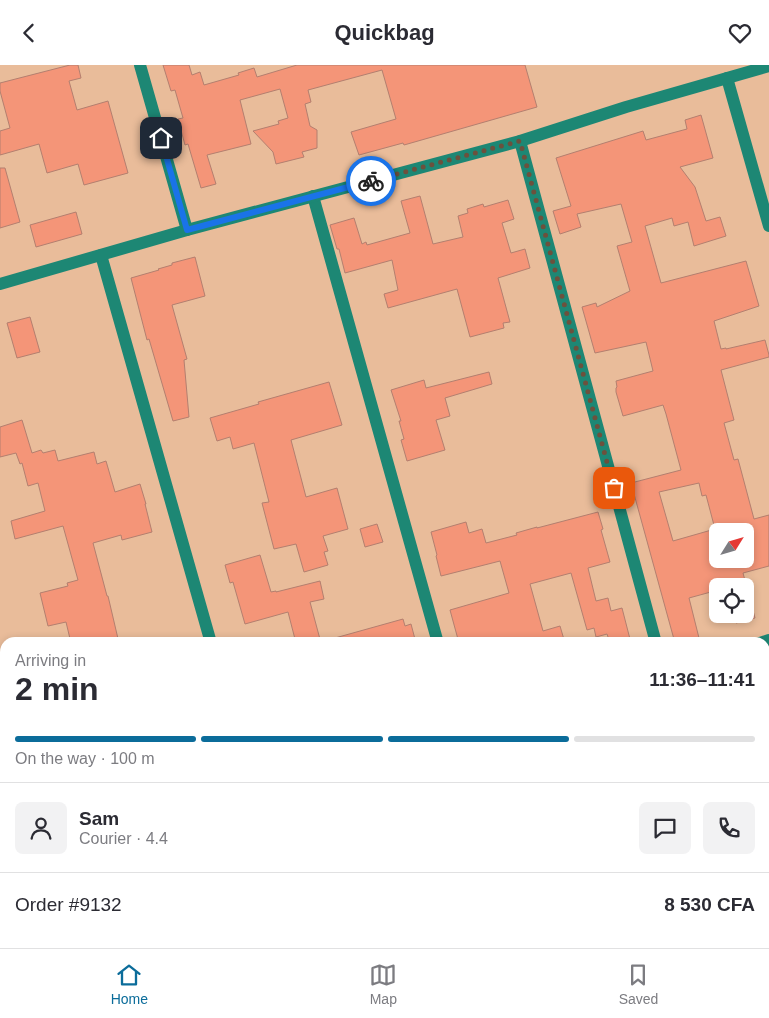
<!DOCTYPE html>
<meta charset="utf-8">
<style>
:root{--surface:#fff;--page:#f2f2f3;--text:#2b2b33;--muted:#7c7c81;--line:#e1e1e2;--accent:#0b6c9a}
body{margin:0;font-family:Arial,sans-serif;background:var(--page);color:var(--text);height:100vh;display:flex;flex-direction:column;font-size:19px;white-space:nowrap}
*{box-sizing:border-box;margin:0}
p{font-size:16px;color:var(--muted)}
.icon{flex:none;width:28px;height:28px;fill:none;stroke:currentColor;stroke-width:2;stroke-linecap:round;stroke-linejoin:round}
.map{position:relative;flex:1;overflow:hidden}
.sheet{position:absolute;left:0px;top:572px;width:770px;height:311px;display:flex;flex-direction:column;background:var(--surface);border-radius:15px 15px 0 0;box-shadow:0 2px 8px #0003}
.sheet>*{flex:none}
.needle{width:32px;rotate:53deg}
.tools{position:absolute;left:709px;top:458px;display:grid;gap:10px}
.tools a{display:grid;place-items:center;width:45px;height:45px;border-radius:8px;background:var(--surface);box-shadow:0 2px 8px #0003;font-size:25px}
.pin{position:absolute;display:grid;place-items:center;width:42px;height:42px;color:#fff;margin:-21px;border-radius:10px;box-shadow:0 2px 8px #0006}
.courier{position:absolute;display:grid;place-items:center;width:50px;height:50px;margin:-25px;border:4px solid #1a73e8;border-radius:50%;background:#fff;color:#222;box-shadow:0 1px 6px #0007}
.overview em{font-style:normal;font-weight:700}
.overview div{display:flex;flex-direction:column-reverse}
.overview{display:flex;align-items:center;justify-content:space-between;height:85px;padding:0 15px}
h1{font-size:32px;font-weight:700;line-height:38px}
.bar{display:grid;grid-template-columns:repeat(4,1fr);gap:8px 5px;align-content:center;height:60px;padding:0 15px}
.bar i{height:6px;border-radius:4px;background:var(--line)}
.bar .on{background:var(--accent)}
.bar p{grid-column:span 4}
.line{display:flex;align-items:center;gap:12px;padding:0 15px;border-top:1px solid var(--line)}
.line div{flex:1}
.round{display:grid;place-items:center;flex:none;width:52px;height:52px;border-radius:8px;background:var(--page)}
header{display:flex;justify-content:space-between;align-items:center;height:65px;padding:0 15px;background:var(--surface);font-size:22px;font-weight:700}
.dock{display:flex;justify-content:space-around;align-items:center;height:70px;border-top:1px solid var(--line);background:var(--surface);font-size:14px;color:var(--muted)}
.dock a{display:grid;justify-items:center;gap:2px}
.dock .on{color:var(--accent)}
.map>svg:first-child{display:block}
.building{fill:#f49578;stroke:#b37f6f;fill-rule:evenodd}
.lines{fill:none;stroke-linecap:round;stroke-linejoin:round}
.minor{stroke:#1d8774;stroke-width:12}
.done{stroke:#6c513d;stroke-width:5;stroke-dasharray:0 9}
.route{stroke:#1a73e8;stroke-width:6}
</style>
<header><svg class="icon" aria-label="back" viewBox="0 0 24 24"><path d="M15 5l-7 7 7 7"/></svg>Quickbag<svg class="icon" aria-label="heart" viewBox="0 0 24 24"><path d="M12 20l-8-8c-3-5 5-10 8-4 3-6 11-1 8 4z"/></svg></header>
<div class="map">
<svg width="769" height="883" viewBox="0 0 769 883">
<rect width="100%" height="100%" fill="#e9bc9a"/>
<g class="building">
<path d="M 70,0 L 78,0 L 81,13 L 69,16 L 77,45 L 108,36 L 128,108 L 84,120 L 78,99 L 47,108 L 39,79 L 0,90 L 0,66 L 10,63 L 0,26 L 0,18 Z"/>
<path d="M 163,0 L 189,0 L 192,10 L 200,7 L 204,20 L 239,10 L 238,8 L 254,3 L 257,12 L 297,0 L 525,0 L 537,42 L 404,80 L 403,78 L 359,90 L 351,67 L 396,54 L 382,5 L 308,25 L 311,37 L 305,39 L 310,61 L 317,65 L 317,83 L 302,87 L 304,92 L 276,99 L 273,87 L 253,66 L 279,59 L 278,56 L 288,53 L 280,24 L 240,35 L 251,79 L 207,90 L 216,119 L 201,123 L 188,79 L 185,80 L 178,54 L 183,53 L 175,25 L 171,26 Z"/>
<path d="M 701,50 L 713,93 L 680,102 L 695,122 L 706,156 L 720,152 L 726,171 L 694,181 L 688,157 L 674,161 L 672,153 L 645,161 L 661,218 L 746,196 L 759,241 L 714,256 L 721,284 L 726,283 L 726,284 L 765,275 L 769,290 L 769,292 L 721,305 L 734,355 L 724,358 L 734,395 L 738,394 L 754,454 L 769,450 L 769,501 L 743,508 L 755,553 L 736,558 L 733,549 L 745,549 L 745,521 L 718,521 L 718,525 L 689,533 L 699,573 L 681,578 L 675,578 L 631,418 L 681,405 L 666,349 L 663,340 L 623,351 L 616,327 L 616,323 L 617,322 L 616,316 L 653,306 L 646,277 L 595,288 L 582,242 L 596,238 L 597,242 L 630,226 L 617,181 L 632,177 L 621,139 L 577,149 L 581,162 L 560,169 L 553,146 L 571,141 L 556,93 L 643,66 L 646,75 L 687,64 L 685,55 ZM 699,418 L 702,431 L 706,430 L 715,464 L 673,476 L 659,427 ZM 718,466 L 745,466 L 745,494 L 718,494 Z"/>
<path d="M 0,103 L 5,103 L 20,157 L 0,163 Z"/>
<path d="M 420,131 L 433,179 L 463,172 L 458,151 L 468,148 L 467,144 L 483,139 L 484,142 L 508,135 L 514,154 L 502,158 L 511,188 L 525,184 L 530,203 L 498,213 L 510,257 L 503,258 L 504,263 L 470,272 L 457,224 L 388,243 L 384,229 L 398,225 L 392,195 L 345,208 L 339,184 L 337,184 L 330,160 L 354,153 L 362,179 L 366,177 L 367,180 L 410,168 L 401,136 Z"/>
<path d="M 76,147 L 82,169 L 36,182 L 30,160 Z"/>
<path d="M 195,192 L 205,231 L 172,240 L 187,294 L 184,295 L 189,352 L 173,356 L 149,274 L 147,275 L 131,213 L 159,205 L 158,204 L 172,200 L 172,198 Z"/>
<path d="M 30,252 L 40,287 L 17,293 L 7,258 Z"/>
<path d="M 489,307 L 492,319 L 445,333 L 450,351 L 436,355 L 445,385 L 407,396 L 401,375 L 404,374 L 399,356 L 401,356 L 391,325 L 424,315 L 426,323 Z"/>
<path d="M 329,317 L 342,360 L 291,375 L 306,432 L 337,423 L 348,464 L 323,471 L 328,486 L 324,487 L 328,500 L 304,507 L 296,479 L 274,484 L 262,438 L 269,437 L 254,378 L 233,384 L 230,372 L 217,376 L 210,353 L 259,339 L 258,337 Z"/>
<path d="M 22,355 L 32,388 L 41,385 L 43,388 L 55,385 L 58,396 L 94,387 L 97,399 L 106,396 L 115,427 L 140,419 L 146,439 L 145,439 L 152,467 L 122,475 L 121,470 L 93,478 L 107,531 L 108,531 L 119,578 L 71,578 L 66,557 L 48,561 L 40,528 L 68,521 L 67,518 L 78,515 L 63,461 L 15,474 L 11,456 L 45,446 L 38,418 L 28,421 L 22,398 L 20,399 L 16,388 L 0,392 L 0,362 Z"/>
<path d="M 598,447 L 603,464 L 601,465 L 610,497 L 588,503 L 596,536 L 608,533 L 611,546 L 622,543 L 631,578 L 610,578 L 607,569 L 596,572 L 594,563 L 587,565 L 571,508 L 530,519 L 543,566 L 560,561 L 565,578 L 517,578 L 517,574 L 503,578 L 459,578 L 450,545 L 509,528 L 500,496 L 441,511 L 436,491 L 437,490 L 431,467 L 466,457 L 469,468 L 482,464 L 486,478 L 517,470 L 516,468 L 537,462 L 537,463 Z"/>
<path d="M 377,459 L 383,477 L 365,482 L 360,464 Z"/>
<path d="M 260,490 L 271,527 L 276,526 L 276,527 L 320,516 L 324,534 L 310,537 L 321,578 L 296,578 L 288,547 L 245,559 L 233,517 L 230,518 L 225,500 Z"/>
<path d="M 403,554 L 405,561 L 411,559 L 416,578 L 335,578 L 335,573 Z"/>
</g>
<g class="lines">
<g class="minor">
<path d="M 140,0 L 187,165"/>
<path d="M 727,13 L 769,161"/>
<path d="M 520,76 L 656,578"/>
<path d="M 313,131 L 438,578"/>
<path d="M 101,190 L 211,578"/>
<path d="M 0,219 L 187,165 L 520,76 L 626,42 L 769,1"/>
<path d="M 760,578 L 769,575"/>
<path d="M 0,623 L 5,640"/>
<path d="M 73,879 L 74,883"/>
<path d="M 299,879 L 300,883"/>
<path d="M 521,879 L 522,883"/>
<path d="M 740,879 L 741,883"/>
</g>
</g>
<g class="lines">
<path class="done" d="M 371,116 L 520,76 L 614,423"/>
<path class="route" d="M 161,73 L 187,165 L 371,116"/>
</g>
</svg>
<div class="tools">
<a><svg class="needle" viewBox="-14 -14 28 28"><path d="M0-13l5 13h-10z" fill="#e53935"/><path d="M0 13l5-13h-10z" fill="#7c7c81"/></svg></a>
<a><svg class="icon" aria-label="locate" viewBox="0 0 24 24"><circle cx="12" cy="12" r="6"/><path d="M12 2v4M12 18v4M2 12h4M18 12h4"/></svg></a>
</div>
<div class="pin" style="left:614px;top:423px;background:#ea580c"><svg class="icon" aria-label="bag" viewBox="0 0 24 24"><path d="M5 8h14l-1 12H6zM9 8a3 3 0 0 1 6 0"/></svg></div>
<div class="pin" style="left:161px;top:73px;background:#1f2937"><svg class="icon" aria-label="home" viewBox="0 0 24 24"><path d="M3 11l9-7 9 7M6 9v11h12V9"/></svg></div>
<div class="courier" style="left:371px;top:116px"><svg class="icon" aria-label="bike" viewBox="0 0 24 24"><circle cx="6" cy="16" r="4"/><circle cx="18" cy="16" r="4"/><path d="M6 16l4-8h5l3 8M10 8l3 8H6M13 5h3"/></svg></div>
<section class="sheet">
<div class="overview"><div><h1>2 min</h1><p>Arriving in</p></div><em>11:36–11:41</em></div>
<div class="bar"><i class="on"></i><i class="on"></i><i class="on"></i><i></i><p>On the way · 100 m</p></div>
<div class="line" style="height:90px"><a class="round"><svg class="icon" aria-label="person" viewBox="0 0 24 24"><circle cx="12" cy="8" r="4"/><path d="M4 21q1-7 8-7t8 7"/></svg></a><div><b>Sam</b><p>Courier · 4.4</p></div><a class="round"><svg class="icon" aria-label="chat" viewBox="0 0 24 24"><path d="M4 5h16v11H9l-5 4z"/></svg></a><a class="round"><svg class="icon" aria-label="phone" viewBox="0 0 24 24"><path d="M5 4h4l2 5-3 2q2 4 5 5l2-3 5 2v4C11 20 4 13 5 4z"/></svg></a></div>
<div class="line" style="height:65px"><div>Order #9132</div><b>8 530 CFA</b></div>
</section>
</div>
<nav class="dock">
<a class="on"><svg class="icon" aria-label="home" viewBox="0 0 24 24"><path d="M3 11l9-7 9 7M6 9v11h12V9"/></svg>Home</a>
<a><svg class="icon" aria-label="map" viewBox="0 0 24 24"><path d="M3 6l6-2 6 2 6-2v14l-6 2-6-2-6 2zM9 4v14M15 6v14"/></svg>Map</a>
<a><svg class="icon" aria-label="saved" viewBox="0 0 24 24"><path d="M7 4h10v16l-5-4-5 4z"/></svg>Saved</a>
</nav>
